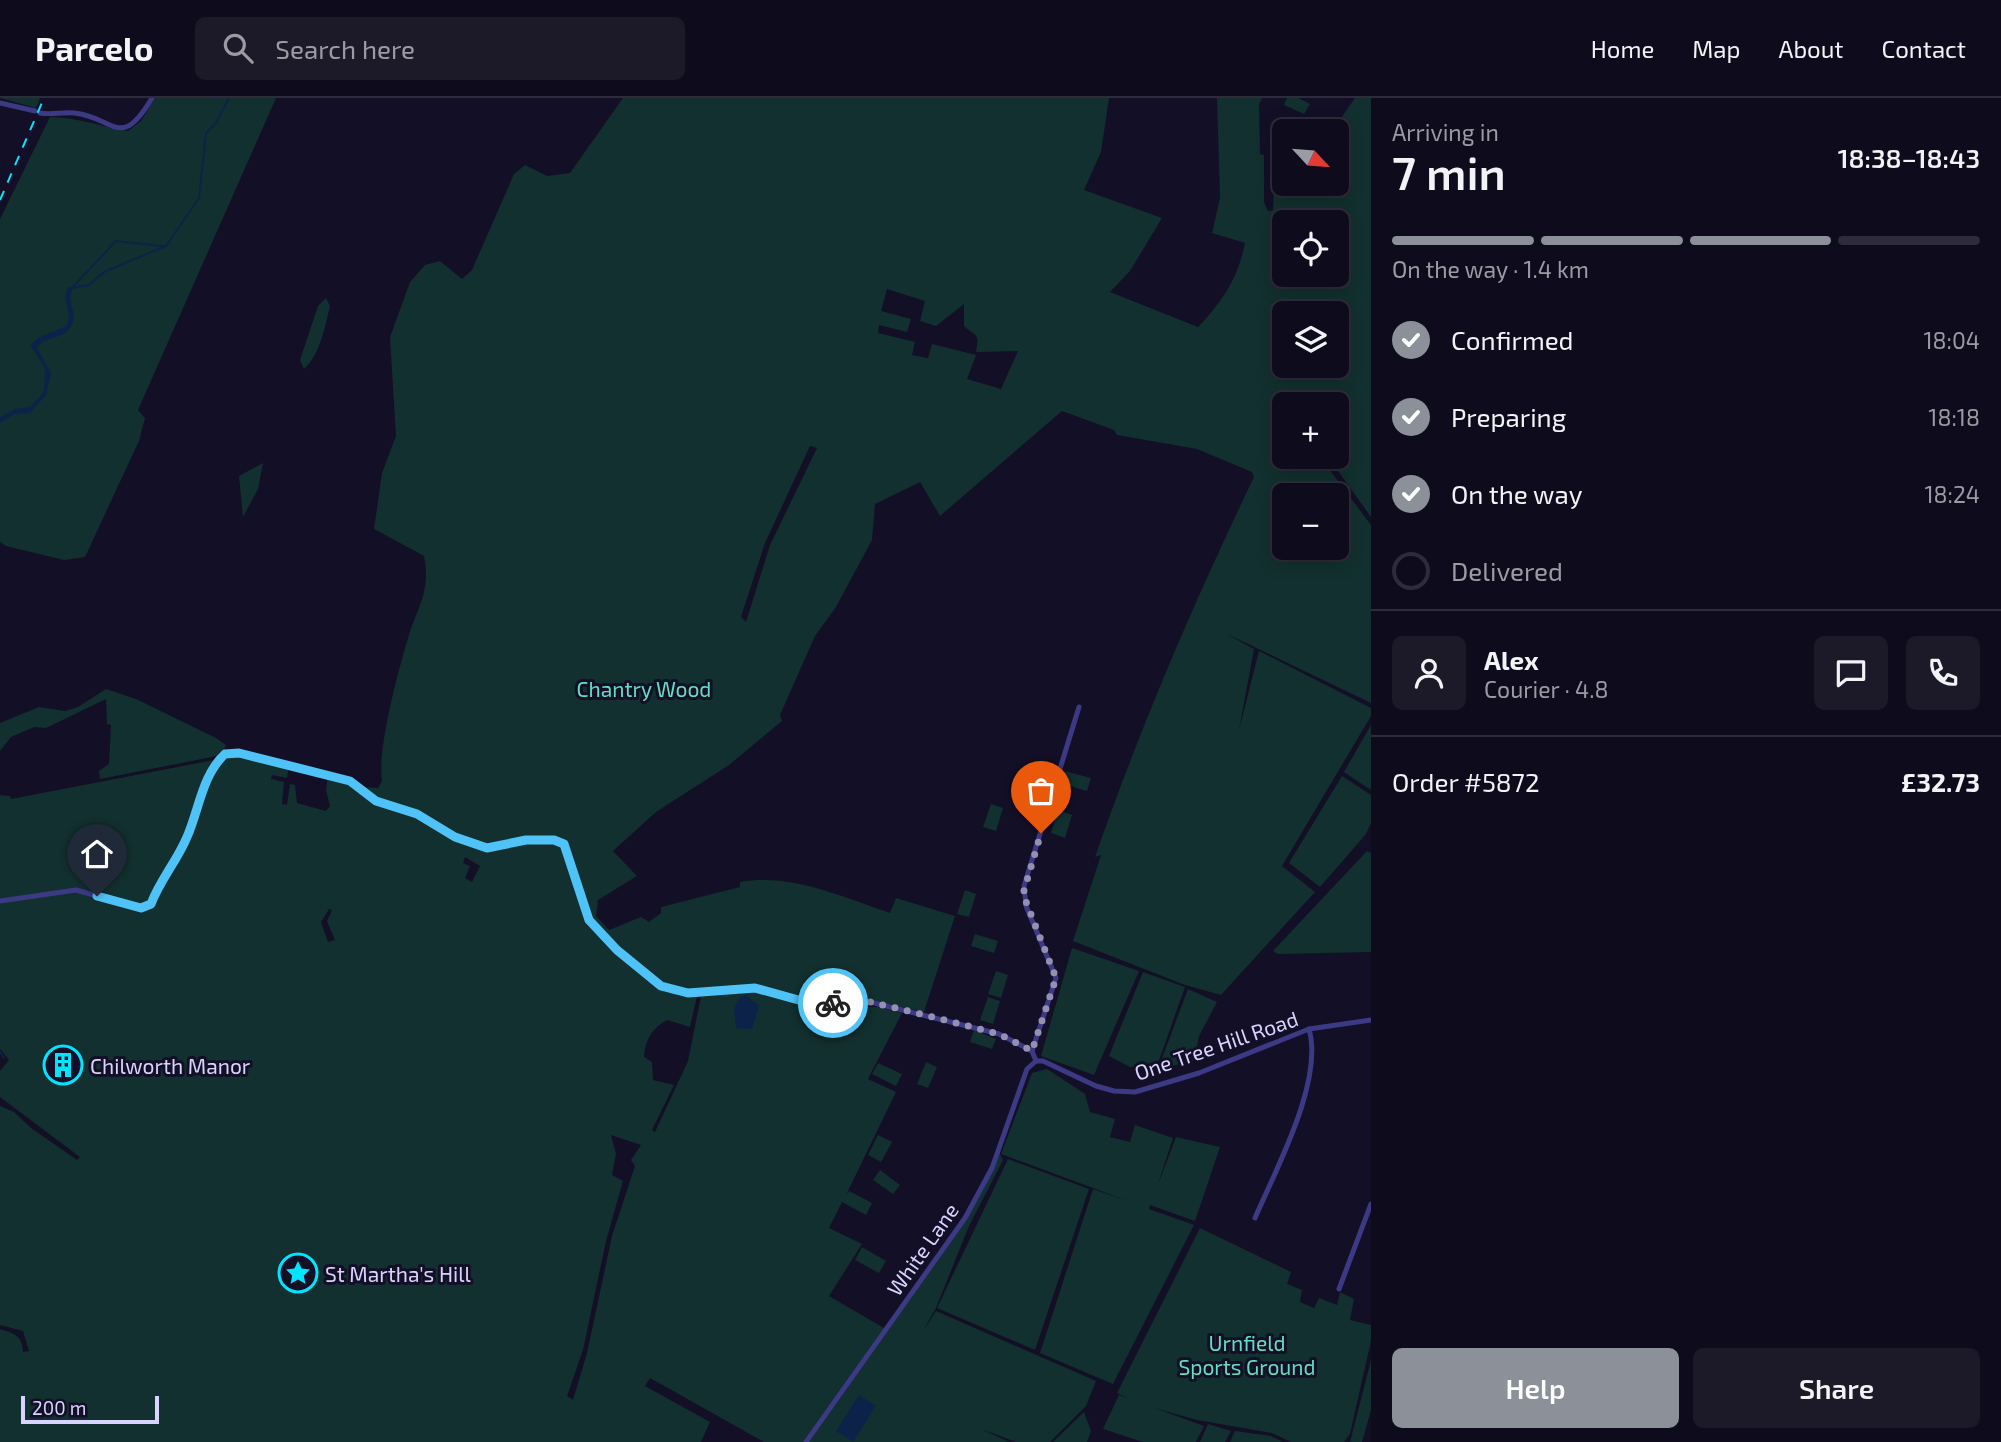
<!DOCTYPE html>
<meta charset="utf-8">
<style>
:root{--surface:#0e0b1c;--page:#1c1929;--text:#f1f3f6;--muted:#9b9ba3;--line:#2e2b3b;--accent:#8c9099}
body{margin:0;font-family:"Exo 2",sans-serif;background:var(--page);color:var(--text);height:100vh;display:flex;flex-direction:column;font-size:26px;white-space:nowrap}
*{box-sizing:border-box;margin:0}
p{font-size:23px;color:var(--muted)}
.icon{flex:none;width:38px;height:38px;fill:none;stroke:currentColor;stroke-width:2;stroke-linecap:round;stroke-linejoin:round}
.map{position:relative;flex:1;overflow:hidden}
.details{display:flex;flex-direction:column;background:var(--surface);width:630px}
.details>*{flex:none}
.needle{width:46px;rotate:116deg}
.fabs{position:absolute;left:1272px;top:21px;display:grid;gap:14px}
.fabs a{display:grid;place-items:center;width:77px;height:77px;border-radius:10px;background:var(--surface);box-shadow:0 4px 18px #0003,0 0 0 2px var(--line);font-size:35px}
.scale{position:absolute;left:21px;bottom:18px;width:138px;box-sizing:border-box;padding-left:7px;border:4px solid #d9d4ff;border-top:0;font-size:19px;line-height:24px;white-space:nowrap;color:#d9d4ff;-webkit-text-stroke:5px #130f26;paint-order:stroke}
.pin{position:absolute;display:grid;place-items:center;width:60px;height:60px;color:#fff;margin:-72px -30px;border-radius:50% 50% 50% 0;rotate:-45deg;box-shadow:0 0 7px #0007}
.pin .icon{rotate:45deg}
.courier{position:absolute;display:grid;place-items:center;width:70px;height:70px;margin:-35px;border:5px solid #4fc3f7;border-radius:50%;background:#fff;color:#222;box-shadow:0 2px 9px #0007}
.overview em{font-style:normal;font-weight:600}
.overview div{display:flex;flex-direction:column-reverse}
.overview{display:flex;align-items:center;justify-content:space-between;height:119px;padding:0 21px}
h1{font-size:46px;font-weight:600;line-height:52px}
.bar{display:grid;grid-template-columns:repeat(4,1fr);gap:10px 7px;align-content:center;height:84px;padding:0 21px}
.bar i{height:9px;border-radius:5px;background:var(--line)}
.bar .selected{background:var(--accent)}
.bar p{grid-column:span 4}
.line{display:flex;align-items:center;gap:18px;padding:0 21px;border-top:2px solid var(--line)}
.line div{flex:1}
.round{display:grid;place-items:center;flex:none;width:74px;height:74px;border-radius:10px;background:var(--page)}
ol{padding:0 21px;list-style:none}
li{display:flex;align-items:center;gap:21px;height:77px}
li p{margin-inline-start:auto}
li .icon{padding:7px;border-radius:50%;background:var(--accent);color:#fff;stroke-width:4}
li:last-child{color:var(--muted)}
li i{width:38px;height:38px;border:4px solid var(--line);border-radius:50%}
.button{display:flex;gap:14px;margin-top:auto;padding:14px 21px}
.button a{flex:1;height:80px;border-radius:10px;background:var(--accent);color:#fff;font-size:28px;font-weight:600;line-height:80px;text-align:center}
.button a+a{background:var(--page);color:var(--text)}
header{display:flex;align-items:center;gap:42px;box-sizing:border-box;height:98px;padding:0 35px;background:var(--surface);border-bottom:2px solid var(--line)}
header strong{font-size:33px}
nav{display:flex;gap:38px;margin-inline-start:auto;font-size:24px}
.search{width:490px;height:63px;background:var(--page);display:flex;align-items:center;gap:18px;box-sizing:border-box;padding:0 24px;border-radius:10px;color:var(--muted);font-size:26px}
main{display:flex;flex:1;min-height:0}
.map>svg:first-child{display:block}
.green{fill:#12302f;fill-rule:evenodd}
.water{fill:#0c2248}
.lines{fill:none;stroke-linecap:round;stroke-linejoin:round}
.stream{stroke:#0c2248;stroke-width:2}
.street{stroke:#3d3a85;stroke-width:5}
.rail{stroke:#00e5ff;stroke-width:2;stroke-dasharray:10 9;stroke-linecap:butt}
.done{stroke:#948fb3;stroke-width:7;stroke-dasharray:0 12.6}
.route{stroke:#4fc3f7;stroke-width:9}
.labels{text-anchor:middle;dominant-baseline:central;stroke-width:6;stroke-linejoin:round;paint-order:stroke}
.park-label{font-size:21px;fill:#5fe0c0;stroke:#130f26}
.street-label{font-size:21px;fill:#d9d4ff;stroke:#130f26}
.poi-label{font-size:21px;fill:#d9d4ff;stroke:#130f26;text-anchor:start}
</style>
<header>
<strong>Parcelo</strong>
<div class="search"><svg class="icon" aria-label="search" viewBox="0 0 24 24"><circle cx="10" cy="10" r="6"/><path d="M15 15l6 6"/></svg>Search here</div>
<nav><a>Home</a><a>Map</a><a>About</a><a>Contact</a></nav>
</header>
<main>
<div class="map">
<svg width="1371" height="1344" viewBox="0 0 1371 1344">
<rect width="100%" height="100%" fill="#130f26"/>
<g class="green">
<path d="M 0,0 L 40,0 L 36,10 Z"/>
<path d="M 155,0 L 276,0 L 138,312 L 145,320 L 139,343 L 85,459 L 64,462 L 6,448 L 0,444 L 0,121 L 50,19 C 78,19 101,29 128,33 L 141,23 Z"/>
<path d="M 623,0 L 1109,0 L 1101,54 L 1084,92 L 1162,120 L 1130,173 L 1110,194 L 1198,229 C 1223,203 1238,180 1245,145 L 1212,135 L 1220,100 L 1217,0 L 1262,0 L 1259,6 L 1260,56 L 1264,57 L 1264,104 L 1268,113 L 1273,112 L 1275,57 L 1284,52 L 1284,86 L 1337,86 L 1337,33 L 1332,33 L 1355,0 L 1371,0 L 1371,419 L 1328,359 L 1337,359 L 1337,306 L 1284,306 L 1284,359 L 1320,359 L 1371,427 L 1371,605 L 1225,535 L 1254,551 L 1239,632 L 1259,553 L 1371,610 L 1371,618 L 1282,768 L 1315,794 L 1221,897 L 1185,887 L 1073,843 L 1101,757 L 1095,759 C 1141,627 1194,504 1254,379 L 1252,374 L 1197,351 L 1117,337 L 1114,332 L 1062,313 L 940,418 L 920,384 L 875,406 L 872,442 L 836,509 L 815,538 L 780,617 L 782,623 L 729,667 L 656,714 L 613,753 L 637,778 L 598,802 L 596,818 L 609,832 L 641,819 L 649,824 L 661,815 L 661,809 L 740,789 L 740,784 C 792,775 842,799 890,815 L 896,800 L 955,818 L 924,914 L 865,901 L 818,904 L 774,891 L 749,887 L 698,893 L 690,929 L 667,922 C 652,930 645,942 644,959 L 652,964 L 653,982 L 674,987 L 652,1032 L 655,1034 L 688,963 L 701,898 L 745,891 L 770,893 L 813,908 L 879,909 L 902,915 L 868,981 L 896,994 L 846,1097 L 849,1093 L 872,1105 L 866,1117 L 842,1104 L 829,1130 L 862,1146 L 829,1198 L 884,1230 L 803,1344 L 764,1344 L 650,1280 L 645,1288 L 710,1324 L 701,1344 L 0,1344 L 0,1231 C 15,1236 22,1237 23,1254 L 29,1253 L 23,1233 L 0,1227 L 0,1008 L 14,1014 L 31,1030 L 77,1062 L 80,1059 L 0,999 L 0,973 L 9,962 L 0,951 L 0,697 L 10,698 L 11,701 L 214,662 L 202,700 L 217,668 L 225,659 L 247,659 L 289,668 L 287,680 L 272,677 L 271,681 L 284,684 L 282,706 L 287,707 L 290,686 L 295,687 L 297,705 L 326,713 L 330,708 L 326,692 L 328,678 L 347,684 L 361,693 L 364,689 L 378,690 L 382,683 C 377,651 398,574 408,540 C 418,507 431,494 424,458 L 374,431 L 382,375 L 396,338 L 390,239 L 410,184 L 425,167 L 440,163 L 462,181 L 472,172 L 514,76 L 525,67 L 547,78 L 570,75 ZM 1284,124 L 1337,124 L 1337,177 L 1284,177 ZM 887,191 L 925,203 L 920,223 L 936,228 L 964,206 L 964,228 C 975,239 980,233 976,254 L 1018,253 L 1001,291 L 967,281 L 976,257 L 932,246 L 928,260 L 912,257 L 915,244 L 878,235 L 879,227 L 907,234 L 911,221 L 881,213 ZM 1284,215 L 1337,215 L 1337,268 L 1284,268 ZM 810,348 L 817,350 L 770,447 L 746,524 L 741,519 L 765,445 ZM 1284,397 L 1337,397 L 1337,450 L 1284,450 ZM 465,759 L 480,768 L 472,784 L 465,780 L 470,768 L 463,765 ZM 329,811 L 332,812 L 327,823 L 335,842 L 328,844 L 321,824 ZM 611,1037 L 641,1047 L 631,1062 L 635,1068 L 612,1138 L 587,1255 L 573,1302 L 567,1298 L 583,1252 L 606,1143 L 623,1083 L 612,1077 L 616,1056 Z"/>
<path d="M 1287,0 L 1298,0 L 1310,6 L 1304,16 L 1284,7 Z"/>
<path d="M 326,200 L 330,208 C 325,229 320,257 304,271 L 300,262 L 318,208 Z"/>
<path d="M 263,365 L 258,391 L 243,419 L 239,378 Z"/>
<path d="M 106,591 L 136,601 L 216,640 L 226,647 L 222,657 L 100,681 L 99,673 L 109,666 L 111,627 L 107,626 L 106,601 L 46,630 L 34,629 L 11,639 L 0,653 L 0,625 L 39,609 L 65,613 L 78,609 Z"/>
<path d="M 1371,627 L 1371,692 L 1344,674 Z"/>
<path d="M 1064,673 L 1091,680 L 1087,693 L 1060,685 Z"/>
<path d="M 1342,678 L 1371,697 L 1371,725 L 1366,736 L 1320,789 L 1289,765 Z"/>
<path d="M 991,706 L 1003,710 L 996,733 L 983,729 Z"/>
<path d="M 1058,712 L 1072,717 L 1065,740 L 1051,735 Z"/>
<path d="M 1367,753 L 1371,755 L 1371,854 L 1278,856 L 1273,853 Z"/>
<path d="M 965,792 L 976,796 L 969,819 L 957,816 Z"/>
<path d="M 975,836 L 998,843 L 994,855 L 971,848 Z"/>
<path d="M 1072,850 L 1139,873 L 1094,977 L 1041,958 Z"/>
<path d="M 996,873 L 1008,877 L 1001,900 L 988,896 Z"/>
<path d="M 1143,874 L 1185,889 L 1157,968 L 1130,969 L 1109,958 Z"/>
<path d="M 1188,891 L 1217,904 L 1199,938 L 1194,963 L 1158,971 Z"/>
<path d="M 988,899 L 1000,903 L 993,926 L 980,922 Z"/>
<path d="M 974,932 L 996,941 L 992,951 L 970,944 Z"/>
<path d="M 926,964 L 937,969 L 928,990 L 917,986 Z"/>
<path d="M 878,965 L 902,976 L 896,988 L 872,976 Z"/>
<path d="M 1047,971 L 1085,996 L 1090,1014 L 1115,1021 L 1110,1039 L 1130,1044 L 1135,1027 L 1173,1040 L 1157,1089 L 1176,1039 L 1220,1049 L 1195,1123 L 1150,1107 L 1149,1111 L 1194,1127 L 1113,1286 L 1040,1255 L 1093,1091 L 1128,1103 L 1001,1056 L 1032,975 Z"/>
<path d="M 878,1037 L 892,1044 L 881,1064 L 868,1057 Z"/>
<path d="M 999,1054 L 1003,1062 L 969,1128 L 936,1210 L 923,1233 L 936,1213 L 1096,1283 L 1086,1308 L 1050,1344 L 1016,1344 L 981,1331 L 1009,1344 L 809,1344 L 967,1121 Z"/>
<path d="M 1008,1061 L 1089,1091 L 1035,1252 L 937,1210 Z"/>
<path d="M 880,1072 L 900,1087 L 893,1096 L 873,1082 Z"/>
<path d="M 1200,1130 L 1291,1174 L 1287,1186 L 1302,1192 L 1300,1204 L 1314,1210 L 1319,1200 L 1337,1207 L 1340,1194 L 1354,1201 L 1350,1222 L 1371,1227 L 1371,1243 L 1350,1336 L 1344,1344 L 1291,1344 L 1272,1335 L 1197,1322 L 1140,1306 L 1117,1295 Z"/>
<path d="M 862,1149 L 886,1163 L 879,1175 L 855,1162 Z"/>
<path d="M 1371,1262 L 1371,1312 L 1362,1344 L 1350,1344 Z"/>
<path d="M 1119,1297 L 1204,1328 L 1196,1344 L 1143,1344 L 1103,1331 Z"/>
<path d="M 1084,1314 L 1091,1333 L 1087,1344 L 1053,1344 Z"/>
<path d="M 1208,1326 L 1231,1333 L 1225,1344 L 1200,1344 Z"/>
<path d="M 1235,1333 L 1271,1338 L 1283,1344 L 1230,1344 Z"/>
</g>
<g class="water">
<path d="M 68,189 L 72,192 C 66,206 80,216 70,230 C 62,242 44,238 37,250 L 51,275 L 46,297 L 30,315 L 14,316 L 0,325 L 0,319 L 15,311 L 30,309 L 44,294 L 45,270 L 30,247 L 38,240 L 66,228 C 74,215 61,203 68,189 Z"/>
<path d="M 747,898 L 759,908 L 752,931 L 736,930 L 734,911 L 740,899 Z"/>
<path d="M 859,1297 L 876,1308 L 853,1344 L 836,1333 Z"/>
</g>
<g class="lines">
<g class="stream">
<path d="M 71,190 L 89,187 L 104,174 L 166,148 L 199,100 L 206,35 L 216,25 L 229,0"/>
<path d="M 69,193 L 116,143 L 162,148"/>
<path d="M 0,954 L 4,960"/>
</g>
<g class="street">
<path d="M 0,5 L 35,13"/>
<path d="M 40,15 C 51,17 62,14 74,15 C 115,19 120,54 152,0"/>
<path d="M 0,803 L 76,792 L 141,810 L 151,806 C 160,782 178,762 187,739 C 198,712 202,674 225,656 L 239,655 L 350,683 L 376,703 L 417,716 L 455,739 L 487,750 L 525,742 L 554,742 L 564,746 L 589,822 L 617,852 L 661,888 L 674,894 L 755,890 L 818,906 L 862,902 L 999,936 L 1032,953 L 1036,963"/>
<path d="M 1032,953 L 1056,880 L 1026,808 L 1024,788 L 1079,609"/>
<path d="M 1036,963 L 1043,963 L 1096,988 L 1114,993 L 1135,994 L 1199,975 L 1309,931 L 1371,922"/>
<path d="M 1255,1120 C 1276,1071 1324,983 1309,931"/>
<path d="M 1339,1191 L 1371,1106"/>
<path d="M 806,1344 L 965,1120 L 992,1070 L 1027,971 L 1036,963"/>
</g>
<path class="rail" d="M 0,102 L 44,0"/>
</g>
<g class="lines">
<path class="done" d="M 833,905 L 862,902 L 929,918 L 999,936 L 1032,953 L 1056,880 L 1023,796 L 1041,735"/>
<path class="route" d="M 97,798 L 141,810 L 151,806 C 160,782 177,763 187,739 C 199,712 202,677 225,656 L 239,655 L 350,683 L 376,703 L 417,716 L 455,739 L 487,750 L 526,742 L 554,742 L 564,746 L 589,822 L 617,852 L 661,888 L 688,895 L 755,890 L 813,906 L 833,905"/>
</g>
<defs>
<symbol id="building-ring" viewBox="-11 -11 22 22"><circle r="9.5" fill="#130f26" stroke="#00e5ff" stroke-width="1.5"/><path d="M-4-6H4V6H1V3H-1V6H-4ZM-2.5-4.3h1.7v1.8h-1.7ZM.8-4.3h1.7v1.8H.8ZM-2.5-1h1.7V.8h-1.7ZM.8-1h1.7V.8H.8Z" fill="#00e5ff"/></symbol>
<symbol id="sight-ring" viewBox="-11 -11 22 22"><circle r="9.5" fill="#130f26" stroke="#00e5ff" stroke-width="1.5"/><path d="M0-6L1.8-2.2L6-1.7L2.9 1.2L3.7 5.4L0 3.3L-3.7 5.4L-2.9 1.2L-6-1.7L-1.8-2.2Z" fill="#00e5ff"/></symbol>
</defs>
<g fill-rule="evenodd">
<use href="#building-ring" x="41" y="945" width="44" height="44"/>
<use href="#sight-ring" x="276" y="1153" width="44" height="44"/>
</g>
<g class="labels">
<g class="park-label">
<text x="644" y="590">Chantry Wood</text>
<text x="1247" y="1244">Urnfield<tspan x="1247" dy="24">Sports Ground</tspan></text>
</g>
<g class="street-label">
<text transform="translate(1216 947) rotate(-19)">One Tree Hill Road</text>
<text transform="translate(922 1151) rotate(-55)">White Lane</text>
</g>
<g class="poi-label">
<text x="90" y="967">Chilworth Manor</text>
<text x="325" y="1175">St Martha's Hill</text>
</g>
</g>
</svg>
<div class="fabs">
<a><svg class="needle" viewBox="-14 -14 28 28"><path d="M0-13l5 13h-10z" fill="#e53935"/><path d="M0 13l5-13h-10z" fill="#9b9ba3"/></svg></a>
<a><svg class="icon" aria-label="locate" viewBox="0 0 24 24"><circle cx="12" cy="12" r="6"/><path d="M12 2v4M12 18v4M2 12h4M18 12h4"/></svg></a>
<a><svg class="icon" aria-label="layers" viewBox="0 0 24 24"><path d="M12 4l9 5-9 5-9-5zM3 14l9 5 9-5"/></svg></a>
<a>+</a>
<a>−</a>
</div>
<div class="scale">200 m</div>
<div class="pin" style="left:1041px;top:735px;background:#ea580c"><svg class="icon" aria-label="bag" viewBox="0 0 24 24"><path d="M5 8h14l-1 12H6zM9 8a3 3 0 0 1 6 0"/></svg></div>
<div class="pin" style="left:97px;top:798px;background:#1f2937"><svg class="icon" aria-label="home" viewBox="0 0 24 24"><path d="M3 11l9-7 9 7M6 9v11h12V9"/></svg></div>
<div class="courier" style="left:833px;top:905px"><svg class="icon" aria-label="bike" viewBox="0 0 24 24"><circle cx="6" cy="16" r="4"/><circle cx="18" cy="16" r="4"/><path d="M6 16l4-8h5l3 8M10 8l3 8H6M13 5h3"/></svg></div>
</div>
<section class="details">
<div class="overview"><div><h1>7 min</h1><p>Arriving in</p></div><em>18:38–18:43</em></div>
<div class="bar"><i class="selected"></i><i class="selected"></i><i class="selected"></i><i></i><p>On the way · 1.4 km</p></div>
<ol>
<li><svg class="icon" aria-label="check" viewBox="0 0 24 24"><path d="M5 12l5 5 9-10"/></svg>Confirmed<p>18:04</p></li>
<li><svg class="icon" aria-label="check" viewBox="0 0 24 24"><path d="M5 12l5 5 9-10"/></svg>Preparing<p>18:18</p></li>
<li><svg class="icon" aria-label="check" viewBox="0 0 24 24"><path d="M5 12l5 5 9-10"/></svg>On the way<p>18:24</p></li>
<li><i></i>Delivered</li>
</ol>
<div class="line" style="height:126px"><a class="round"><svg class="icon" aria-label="person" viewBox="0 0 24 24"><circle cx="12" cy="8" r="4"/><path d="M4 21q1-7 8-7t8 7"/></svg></a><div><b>Alex</b><p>Courier · 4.8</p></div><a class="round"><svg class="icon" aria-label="chat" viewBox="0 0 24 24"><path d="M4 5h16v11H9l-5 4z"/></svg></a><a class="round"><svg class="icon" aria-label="phone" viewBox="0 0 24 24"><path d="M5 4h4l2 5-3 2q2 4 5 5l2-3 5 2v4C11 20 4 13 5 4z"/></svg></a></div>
<div class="line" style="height:91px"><div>Order #5872</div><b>£32.73</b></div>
<div class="button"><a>Help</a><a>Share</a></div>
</section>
</main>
